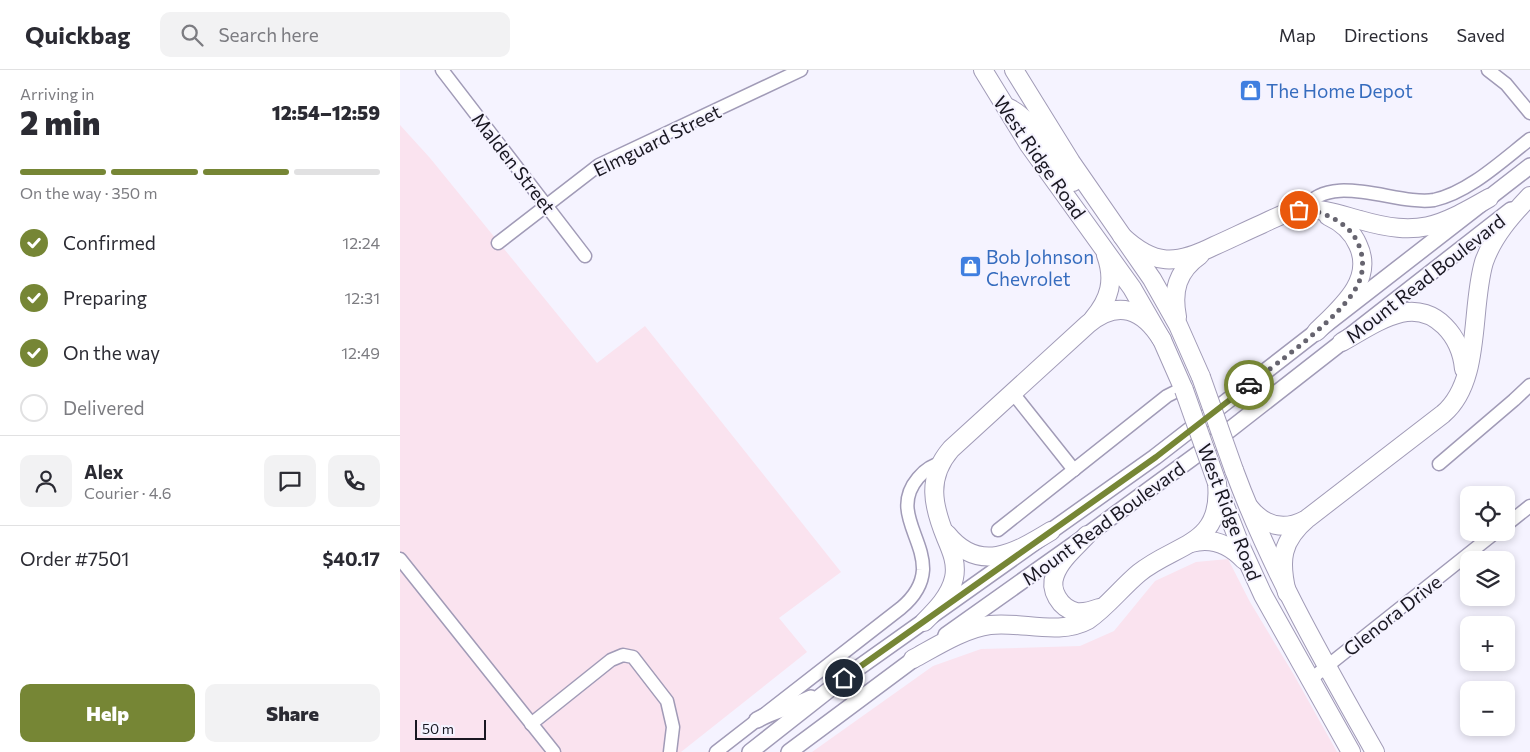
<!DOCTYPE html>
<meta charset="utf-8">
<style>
:root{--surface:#fff;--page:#f2f2f3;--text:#2b2b33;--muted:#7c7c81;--line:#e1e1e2;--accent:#768635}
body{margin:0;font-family:Commissioner,sans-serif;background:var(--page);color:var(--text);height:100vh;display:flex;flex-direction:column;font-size:19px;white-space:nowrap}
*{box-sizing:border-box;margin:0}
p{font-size:16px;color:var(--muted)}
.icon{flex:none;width:28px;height:28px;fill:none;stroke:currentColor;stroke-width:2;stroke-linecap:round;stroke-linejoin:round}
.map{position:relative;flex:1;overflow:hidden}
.drawer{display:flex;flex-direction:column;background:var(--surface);width:400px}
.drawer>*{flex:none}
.buttons{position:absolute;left:1060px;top:416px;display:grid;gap:10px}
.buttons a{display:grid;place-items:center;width:55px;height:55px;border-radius:10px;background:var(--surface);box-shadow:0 2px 8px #0003;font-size:25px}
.scale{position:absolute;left:15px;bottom:12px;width:71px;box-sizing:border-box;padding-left:5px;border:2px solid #191721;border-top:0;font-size:14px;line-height:18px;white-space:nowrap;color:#191721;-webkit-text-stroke:4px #f5f3ff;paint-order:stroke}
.pin{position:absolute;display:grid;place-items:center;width:42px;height:42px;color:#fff;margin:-21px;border:2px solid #fff;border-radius:50%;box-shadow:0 1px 5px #0007}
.courier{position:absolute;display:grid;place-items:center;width:50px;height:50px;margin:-25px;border:4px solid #768635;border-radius:50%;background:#fff;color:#222;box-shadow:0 1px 6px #0007}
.headline em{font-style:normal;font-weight:800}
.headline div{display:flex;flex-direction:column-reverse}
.headline{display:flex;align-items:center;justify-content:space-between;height:85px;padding:0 20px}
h1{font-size:32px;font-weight:800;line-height:38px}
.bar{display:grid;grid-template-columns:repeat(4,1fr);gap:8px 5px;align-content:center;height:60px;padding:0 20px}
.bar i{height:6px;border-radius:4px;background:var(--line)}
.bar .on{background:var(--accent)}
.bar p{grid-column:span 4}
.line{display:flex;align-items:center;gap:12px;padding:0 20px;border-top:1px solid var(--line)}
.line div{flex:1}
.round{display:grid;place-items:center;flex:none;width:52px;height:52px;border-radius:10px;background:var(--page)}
ol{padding:0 20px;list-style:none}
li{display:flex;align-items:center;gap:15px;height:55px}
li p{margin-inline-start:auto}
li .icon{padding:5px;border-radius:50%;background:var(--accent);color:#fff;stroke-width:4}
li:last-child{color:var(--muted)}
li i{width:28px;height:28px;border:2px solid var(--line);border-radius:50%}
.cta{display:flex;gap:10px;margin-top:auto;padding:10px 20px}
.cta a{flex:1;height:58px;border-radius:10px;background:var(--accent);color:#fff;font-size:20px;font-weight:800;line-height:58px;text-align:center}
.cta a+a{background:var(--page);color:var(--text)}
header{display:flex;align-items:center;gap:30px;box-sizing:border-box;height:70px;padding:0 25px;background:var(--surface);border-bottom:1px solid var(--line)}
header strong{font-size:24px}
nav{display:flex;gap:28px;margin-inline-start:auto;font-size:18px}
.search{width:350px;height:45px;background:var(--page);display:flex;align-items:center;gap:12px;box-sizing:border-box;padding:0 18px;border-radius:10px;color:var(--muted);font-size:19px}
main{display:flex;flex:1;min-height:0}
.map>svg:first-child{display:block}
.commercial{fill:#fae3ef}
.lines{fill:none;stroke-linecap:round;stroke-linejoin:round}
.minor-casing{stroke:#a19bb7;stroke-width:15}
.major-casing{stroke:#a19bb7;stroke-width:18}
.highway-casing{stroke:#a19bb7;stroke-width:20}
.minor{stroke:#fff;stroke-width:12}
.major{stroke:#fff;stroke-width:15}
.highway{stroke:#fff;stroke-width:18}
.highway-bridge-casing{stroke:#a19bb7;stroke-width:20;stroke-linecap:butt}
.highway-bridge{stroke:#fff;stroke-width:18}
.done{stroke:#66646f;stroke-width:5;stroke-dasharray:0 9}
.route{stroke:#768635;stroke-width:6}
.labels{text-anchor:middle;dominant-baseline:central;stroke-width:4;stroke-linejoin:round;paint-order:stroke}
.shop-label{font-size:19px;fill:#366cbe;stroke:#f5f3ff;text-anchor:start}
.street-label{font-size:19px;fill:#191721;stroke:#f5f3ff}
</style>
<header>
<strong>Quickbag</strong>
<div class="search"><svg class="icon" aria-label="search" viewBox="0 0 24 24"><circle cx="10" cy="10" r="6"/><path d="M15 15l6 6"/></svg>Search here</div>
<nav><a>Map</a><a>Directions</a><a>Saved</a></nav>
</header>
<main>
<section class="drawer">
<div class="headline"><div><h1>2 min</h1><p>Arriving in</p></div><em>12:54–12:59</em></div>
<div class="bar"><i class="on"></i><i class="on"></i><i class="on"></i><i></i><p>On the way · 350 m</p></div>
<ol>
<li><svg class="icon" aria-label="check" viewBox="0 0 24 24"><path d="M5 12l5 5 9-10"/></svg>Confirmed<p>12:24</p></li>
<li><svg class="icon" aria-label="check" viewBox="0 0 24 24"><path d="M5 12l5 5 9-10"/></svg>Preparing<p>12:31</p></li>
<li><svg class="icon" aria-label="check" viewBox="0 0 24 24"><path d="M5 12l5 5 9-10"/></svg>On the way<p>12:49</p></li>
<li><i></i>Delivered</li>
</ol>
<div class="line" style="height:90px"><a class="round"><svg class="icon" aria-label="person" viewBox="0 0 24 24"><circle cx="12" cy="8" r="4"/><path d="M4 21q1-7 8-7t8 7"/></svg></a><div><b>Alex</b><p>Courier · 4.6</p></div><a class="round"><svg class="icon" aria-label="chat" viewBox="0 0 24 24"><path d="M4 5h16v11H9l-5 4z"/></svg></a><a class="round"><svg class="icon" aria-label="phone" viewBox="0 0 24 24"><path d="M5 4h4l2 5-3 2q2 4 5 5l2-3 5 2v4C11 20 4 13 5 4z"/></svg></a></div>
<div class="line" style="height:65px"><div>Order #7501</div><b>$40.17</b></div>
<div class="cta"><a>Help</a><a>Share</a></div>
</section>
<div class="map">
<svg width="1130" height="682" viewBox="0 0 1130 682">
<rect width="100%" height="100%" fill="#f5f3ff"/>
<g class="commercial">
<path d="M 0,55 L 30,88 L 197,293 L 245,256 L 441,502 L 379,548 L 407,582 L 281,682 L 0,682 Z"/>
<path d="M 828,489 L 850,532 L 894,605 L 937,682 L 412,682 L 533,596 L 581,579 L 680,576 L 714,561 L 755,511 L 796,492 Z"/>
</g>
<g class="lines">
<defs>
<g id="minor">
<path d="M 42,0 L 185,186"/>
<path d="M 1088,0 L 1106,14 L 1130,43"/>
<path d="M 904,139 C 930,100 997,136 1034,130 C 1068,123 1103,90 1130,69"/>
<path d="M 98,173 L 199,95 L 401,0"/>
<path d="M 612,322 L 674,400"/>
<path d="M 1039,394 L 1114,330 L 1130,315"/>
<path d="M 1106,455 L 1130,436"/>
<path d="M 598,460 L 767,326 L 783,318"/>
<path d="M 0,489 L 154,682"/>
<path d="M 911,609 L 1096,462"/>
<path d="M 131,654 L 211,590 L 223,585 L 233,587 L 267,631 L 273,657 L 270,682"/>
<path d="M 316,682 L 501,538 C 513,528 522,516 523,500 C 524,467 491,440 518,408 C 524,401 531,395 540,394"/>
</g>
<g id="major">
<path d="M 546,565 L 687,465 L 814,372 L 1111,140"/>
<path d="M 357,650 C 374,640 393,637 411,628"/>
<path d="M 350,682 L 444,608 L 755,387 L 1130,96"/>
<path d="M 389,682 L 522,583"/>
</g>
<g id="highway">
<path d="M 583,0 L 629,75 L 732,218 L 762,270 L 784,320"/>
<path d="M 614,0 L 671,92 L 752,209 L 778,255 L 801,307"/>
<path d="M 609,38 C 629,48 638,68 650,85 C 657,94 666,103 673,112"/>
<path d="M 722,166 C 754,196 776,195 814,176 C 830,169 846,161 862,154 C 875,148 887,141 901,139 C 922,138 941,145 960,150 C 1019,167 1038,157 1089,128"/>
<path d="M 777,247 C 772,221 777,201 800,185"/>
<path d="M 693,249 C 710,229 715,210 706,185"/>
<path d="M 916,262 C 939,239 975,211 958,175 C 952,161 941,152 928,146"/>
<path d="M 942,272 C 960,262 980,248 1001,243 C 1036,235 1061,267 1064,299"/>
<path d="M 834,400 C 871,500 923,590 975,682"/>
<path d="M 820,423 L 841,477 L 863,525 L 951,682"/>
<path d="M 849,437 C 864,456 884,461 905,450"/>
<path d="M 547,464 C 579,504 615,483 651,461"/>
<path d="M 687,465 C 676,477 660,490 655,505 C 649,520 660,538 676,542 C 684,543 691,541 699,538"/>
<path d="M 791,473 C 812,467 829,474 844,490"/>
<path d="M 887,523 C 879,490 881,471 908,448 L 1043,344 C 1082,311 1070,239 1084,192 C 1093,166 1112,145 1130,126"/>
<path d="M 524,552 C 536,540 550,526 554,508 C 557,494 552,482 546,468 C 533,436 526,408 551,379 L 688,254 C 718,229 743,239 762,270"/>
<path d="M 513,589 C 535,577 565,558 590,555 C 621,551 659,566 688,550 C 707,537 721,518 739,503 C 776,473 823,476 817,413"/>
</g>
</defs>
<use href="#minor" class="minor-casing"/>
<use href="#major" class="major-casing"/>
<use href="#highway" class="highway-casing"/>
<use href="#minor" class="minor"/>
<use href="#major" class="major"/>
<use href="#highway" class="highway"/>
<defs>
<g id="highway-bridge">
<path d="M 801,307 L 834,400"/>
<path d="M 784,320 L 817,413"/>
</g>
</defs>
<use href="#highway-bridge" class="highway-bridge-casing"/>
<use href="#highway-bridge" class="highway-bridge"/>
</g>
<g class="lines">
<path class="done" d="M 849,315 C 878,292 953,240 961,206 C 965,191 961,174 951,162 C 939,149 917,138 899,140"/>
<path class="route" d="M 444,608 L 756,387 L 849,315"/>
</g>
<defs>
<symbol id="shop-square" viewBox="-11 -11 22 22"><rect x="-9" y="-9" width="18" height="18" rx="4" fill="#3f7fe0" stroke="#f5f3ff"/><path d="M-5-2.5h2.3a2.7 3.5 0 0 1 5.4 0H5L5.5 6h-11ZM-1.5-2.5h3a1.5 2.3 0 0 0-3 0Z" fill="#fff"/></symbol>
</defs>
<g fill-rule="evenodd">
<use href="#shop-square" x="838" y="8" width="25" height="25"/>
<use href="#shop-square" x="558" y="184" width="25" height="25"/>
</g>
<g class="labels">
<g class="shop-label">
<text x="866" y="20">The Home Depot</text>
<text x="586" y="186">Bob Johnson<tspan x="586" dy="22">Chevrolet</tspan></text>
</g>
<g class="street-label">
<text transform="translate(257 70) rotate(-26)">Elmguard Street</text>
<text transform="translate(640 87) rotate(55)">West Ridge Road</text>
<text transform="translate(114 93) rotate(52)">Malden Street</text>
<text transform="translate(1025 208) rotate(-38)">Mount Read Boulevard</text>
<text transform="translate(830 442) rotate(69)">West Ridge Road</text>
<text transform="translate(703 453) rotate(-36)">Mount Read Boulevard</text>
<text transform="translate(992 545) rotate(-38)">Glenora Drive</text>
</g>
</g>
</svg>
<div class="buttons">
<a><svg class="icon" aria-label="locate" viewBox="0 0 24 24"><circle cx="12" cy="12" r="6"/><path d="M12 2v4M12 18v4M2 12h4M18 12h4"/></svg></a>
<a><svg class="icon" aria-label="layers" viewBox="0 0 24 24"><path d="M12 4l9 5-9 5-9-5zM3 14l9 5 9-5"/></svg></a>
<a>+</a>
<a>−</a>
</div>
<div class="scale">50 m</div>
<div class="pin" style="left:899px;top:140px;background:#ea580c"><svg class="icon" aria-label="bag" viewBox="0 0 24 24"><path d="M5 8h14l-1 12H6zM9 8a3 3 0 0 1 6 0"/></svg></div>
<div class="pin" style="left:444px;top:608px;background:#1f2937"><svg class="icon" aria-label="home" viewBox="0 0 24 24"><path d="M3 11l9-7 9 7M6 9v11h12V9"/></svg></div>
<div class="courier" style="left:849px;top:315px"><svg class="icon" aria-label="car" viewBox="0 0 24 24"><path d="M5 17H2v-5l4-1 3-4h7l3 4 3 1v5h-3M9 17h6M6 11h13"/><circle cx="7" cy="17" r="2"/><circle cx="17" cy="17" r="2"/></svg></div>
</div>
</main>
